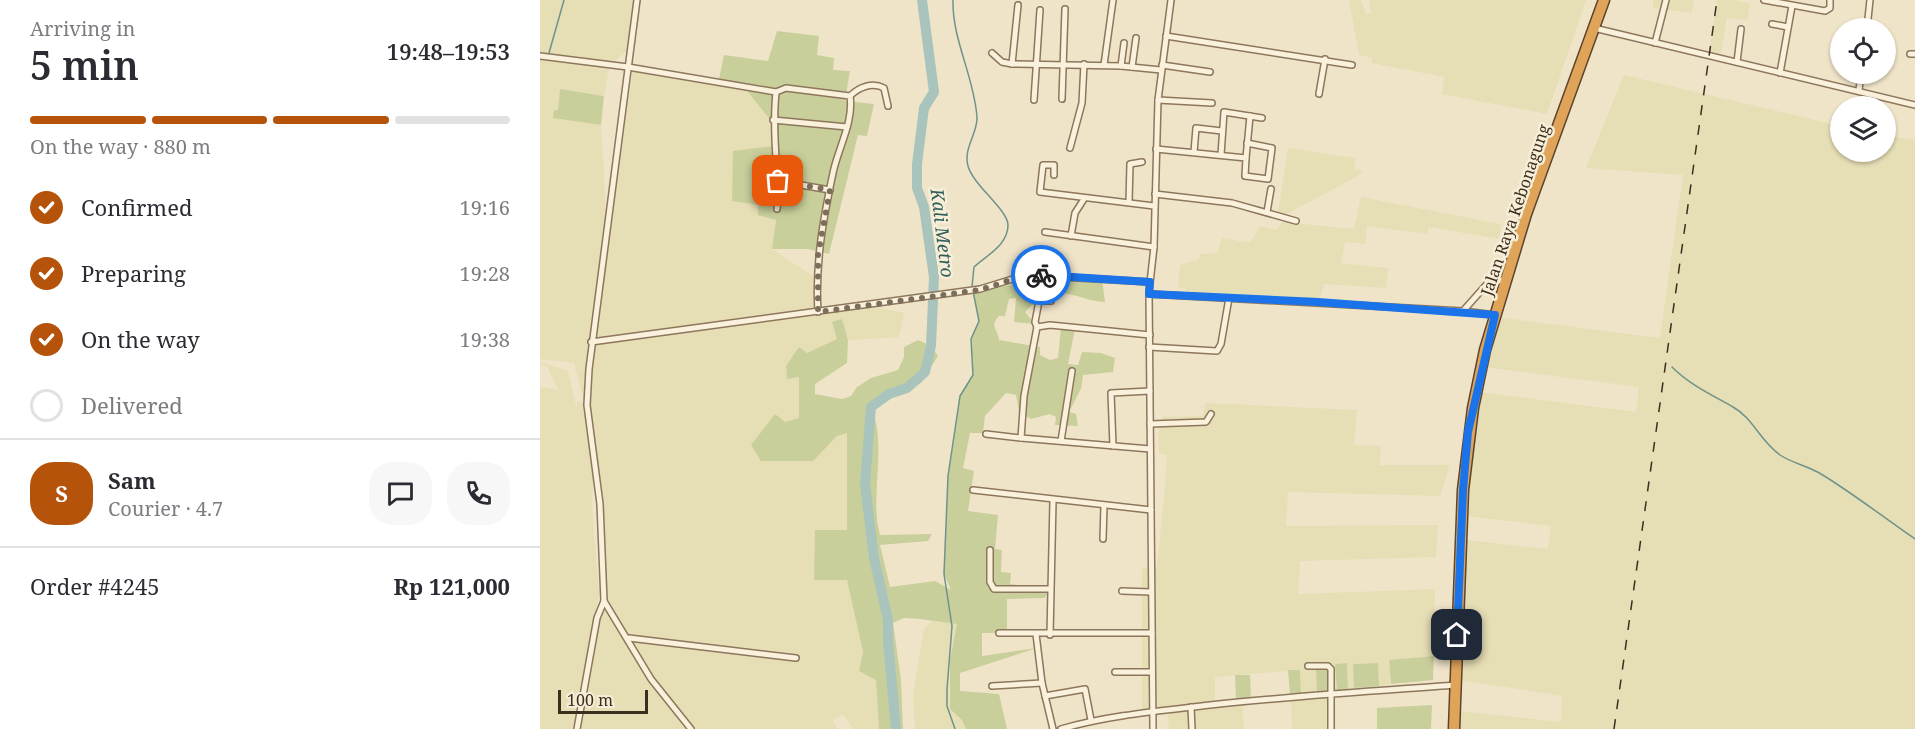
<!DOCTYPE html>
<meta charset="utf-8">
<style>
:root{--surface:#fff;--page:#f7f7f7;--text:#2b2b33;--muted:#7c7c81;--line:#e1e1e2;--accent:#b45309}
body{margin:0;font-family:"Noto Serif",serif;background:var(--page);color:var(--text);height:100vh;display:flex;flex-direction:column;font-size:22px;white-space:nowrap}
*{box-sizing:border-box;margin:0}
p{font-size:20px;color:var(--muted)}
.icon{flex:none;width:33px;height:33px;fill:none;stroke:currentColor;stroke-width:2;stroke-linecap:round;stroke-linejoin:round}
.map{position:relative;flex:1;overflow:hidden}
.drawer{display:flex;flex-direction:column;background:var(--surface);width:540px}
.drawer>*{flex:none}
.controls{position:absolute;left:1290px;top:18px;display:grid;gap:12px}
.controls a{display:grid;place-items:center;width:66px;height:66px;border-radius:50%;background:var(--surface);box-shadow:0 2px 4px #0004;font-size:30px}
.scale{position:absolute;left:18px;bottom:15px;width:90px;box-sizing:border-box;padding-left:6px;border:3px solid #3d2e20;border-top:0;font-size:16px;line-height:21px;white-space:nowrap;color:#3d2e20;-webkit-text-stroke:4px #f7eed8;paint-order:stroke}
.pin{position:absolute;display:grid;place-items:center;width:51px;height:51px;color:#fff;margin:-26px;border-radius:12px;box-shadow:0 3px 9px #0006}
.courier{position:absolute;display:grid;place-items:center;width:60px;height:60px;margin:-30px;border:4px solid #1a73e8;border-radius:50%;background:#fff;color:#222;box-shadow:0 2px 8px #0007}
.overview em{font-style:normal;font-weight:600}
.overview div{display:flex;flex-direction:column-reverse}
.overview{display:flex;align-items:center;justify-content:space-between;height:102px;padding:0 30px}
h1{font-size:39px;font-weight:600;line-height:45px}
.bar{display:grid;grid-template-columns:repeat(4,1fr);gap:9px 6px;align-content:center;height:72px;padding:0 30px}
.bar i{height:8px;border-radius:4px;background:var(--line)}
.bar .on{background:var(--accent)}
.bar p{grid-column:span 4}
.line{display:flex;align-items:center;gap:15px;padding:0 30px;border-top:2px solid var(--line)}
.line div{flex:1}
.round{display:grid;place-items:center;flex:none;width:63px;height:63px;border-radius:24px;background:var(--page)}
ol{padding:0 30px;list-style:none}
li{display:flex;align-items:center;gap:18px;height:66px}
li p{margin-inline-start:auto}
li .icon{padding:6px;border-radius:50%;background:var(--accent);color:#fff;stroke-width:4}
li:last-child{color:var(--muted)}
li i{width:33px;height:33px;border:3px solid var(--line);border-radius:50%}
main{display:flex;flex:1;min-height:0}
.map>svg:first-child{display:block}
.farmland{fill:#e6deb5;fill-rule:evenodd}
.green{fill:#c9cf9b}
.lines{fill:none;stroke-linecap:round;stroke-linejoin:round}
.stream{stroke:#6f938a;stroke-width:1.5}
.river{stroke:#a9c4bc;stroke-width:10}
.street-casing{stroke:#8d765c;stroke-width:8}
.highway-casing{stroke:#5b4430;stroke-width:13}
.street{stroke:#faf1dc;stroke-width:5}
.highway{stroke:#e0a458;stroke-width:10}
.rail{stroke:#3d2e20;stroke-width:1.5;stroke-dasharray:10 10;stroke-linecap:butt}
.done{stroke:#7c6e5b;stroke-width:6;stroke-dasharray:0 10.8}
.route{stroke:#1a73e8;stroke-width:8}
.labels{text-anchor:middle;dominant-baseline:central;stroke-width:5;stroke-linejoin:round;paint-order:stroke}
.street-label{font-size:16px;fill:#3d2e20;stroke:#f7eed8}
.water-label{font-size:18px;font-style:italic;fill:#2f5d5a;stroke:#f7eed8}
</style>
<main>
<section class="drawer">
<div class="overview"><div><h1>5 min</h1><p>Arriving in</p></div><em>19:48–19:53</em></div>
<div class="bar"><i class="on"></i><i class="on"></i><i class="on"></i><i></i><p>On the way · 880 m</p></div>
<ol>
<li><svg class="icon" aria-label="check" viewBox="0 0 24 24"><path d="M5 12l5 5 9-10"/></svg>Confirmed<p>19:16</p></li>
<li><svg class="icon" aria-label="check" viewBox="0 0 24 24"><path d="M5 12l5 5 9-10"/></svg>Preparing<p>19:28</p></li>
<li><svg class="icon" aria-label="check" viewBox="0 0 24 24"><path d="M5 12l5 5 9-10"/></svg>On the way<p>19:38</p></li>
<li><i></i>Delivered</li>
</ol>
<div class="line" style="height:108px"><b class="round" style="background:var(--accent);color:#fff">S</b><div><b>Sam</b><p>Courier · 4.7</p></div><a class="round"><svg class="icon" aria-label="chat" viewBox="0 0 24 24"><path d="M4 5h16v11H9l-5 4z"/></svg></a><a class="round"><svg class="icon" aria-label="phone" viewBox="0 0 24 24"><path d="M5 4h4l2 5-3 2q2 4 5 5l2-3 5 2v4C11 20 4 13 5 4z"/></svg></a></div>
<div class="line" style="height:78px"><div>Order #4245</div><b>Rp 121,000</b></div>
</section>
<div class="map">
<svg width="1375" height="729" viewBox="0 0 1375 729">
<rect width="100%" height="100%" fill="#f0e4c8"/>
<g class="farmland">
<path d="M 0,0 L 100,0 L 93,47 L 70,64 L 64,96 L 20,89 L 18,110 L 13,118 L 61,125 L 68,244 L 93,68 L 205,87 L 231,121 L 232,138 L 235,146 L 192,201 L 218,205 L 236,220 L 232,249 L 280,281 L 279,309 L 315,303 L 364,313 L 359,337 L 308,340 L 301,319 L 298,339 L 267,353 L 259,348 L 246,366 L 247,378 L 259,377 L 259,418 L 245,422 L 273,461 L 297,436 L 307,432 L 307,530 L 274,579 L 307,580 L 323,652 L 319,671 L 336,679 L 339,729 L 313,729 L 303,714 L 293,721 L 298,729 L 37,729 L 44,682 L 34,729 L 0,729 L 0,387 L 18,390 L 7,366 L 0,365 L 0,362 L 28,371 L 37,409 L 37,401 L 45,404 L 34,363 L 0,359 ZM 53,482 L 59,504 L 64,601 L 52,636 L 59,593 L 52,507 Z"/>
<path d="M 809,0 L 821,0 L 826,14 L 831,13 L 829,0 L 1046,0 L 1007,114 L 902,94 L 904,77 L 832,63 L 832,58 L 819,55 Z"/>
<path d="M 1113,0 L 1154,0 L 1152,13 L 1113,8 Z"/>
<path d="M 1177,0 L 1195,0 L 1210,4 L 1207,20 L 1187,18 L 1181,53 L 1169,55 Z"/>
<path d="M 1084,75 L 1300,126 L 1300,152 L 1346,152 L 1346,136 L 1375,140 L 1375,729 L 913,729 L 912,710 L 1021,722 L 1022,696 L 914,679 L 916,539 L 1008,549 L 1011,526 L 918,515 L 938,392 L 1096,412 L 1099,387 L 943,367 L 957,317 L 1120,338 L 1143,175 L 1046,168 Z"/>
<path d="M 748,148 L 816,158 L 814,169 L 823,171 L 816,177 L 743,216 L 738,214 Z"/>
<path d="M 821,197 L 955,223 L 961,225 L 959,239 L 889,227 L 887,234 L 827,226 L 825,244 L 805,242 L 801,263 L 848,268 L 846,288 L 784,284 L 780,300 L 644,295 L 646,288 L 638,288 L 640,265 L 658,260 L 661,254 L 677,253 L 682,238 L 710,243 L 720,226 L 736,230 L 743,222 L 814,229 Z"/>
<path d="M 665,403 L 817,410 L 814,445 L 841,446 L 840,465 L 910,465 L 900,496 L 748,492 L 746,526 L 898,525 L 896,557 L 760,561 L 758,594 L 895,589 L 894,656 L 849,660 L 851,684 L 839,686 L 838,663 L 814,664 L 814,688 L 808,689 L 807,663 L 796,664 L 797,690 L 789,691 L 788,729 L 752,729 L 751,695 L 761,694 L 760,670 L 675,677 L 675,703 L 702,700 L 704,729 L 629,729 L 627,708 L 602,711 L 602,569 L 617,567 L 625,488 L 627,455 L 619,454 L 618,435 L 622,417 L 663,416 Z"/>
<path d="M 393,621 L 417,624 L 410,660 L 409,700 L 410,709 L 422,720 L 426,729 L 375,729 L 373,695 L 384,629 Z"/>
</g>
<g class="green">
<path d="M 237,31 L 279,36 L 277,55 L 294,58 L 293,70 L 310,71 L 305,101 L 334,104 L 327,136 L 318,135 L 289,254 L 268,249 L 232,249 L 236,220 L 218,215 L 218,205 L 192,201 L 193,151 L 235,146 L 231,121 L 205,88 L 178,84 L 184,55 L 228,61 Z"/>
<path d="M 20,89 L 64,96 L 61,125 L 13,118 L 14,110 L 18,110 Z"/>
<path d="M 562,278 L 565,302 C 546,302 533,291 512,293 L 508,302 L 492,305 L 485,312 L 495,324 L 474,322 L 476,298 L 469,299 L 465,316 L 459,316 C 449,326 458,329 459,340 L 500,347 L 500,355 L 510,360 L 518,358 L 521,327 L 535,329 L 528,364 L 538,365 L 542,352 L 561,353 L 575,358 L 573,372 L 543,375 L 541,389 L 529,412 L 536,414 L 538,426 L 515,425 L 516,417 L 510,414 L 491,419 L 479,412 L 476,395 L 466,393 L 445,416 L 443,433 L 430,433 L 423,468 L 434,471 L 428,511 L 458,515 L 455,549 L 462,550 L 461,572 L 471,573 L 470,584 L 509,589 L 505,598 L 467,599 L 467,633 L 442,633 L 442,656 L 497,648 L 420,673 L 420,691 L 459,694 L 467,729 L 426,729 L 422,720 L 410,709 L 410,660 L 417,624 L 380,619 L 364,618 L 353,623 L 361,680 L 363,729 L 339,729 L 336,680 L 319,671 L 323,652 L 307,580 L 274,580 L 275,530 L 307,530 L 307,433 L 297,436 L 273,461 L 221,461 L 211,445 L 235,414 L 245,422 L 259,418 L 259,377 L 247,379 L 246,366 L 259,347 L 267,353 L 297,339 L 292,322 L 302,319 L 308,340 L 307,363 L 275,384 L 275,394 L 302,399 L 311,396 L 317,387 L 331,378 L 358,370 L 364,357 L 364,347 L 378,340 L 391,346 L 398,356 L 381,383 L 368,391 L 349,394 L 331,407 C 348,447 329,493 340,535 L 392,534 L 388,541 L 340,545 L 350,587 L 395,581 L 411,590 L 404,574 L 408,476 L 420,396 L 433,375 L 431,339 L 439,321 L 433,291 C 475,282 517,284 562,278 Z"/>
<path d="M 894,656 L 893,680 L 851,684 L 849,660 Z"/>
<path d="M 807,663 L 808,689 L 797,690 L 795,664 Z"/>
<path d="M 838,663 L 839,686 L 814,688 L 813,664 Z"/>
<path d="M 787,667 L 789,691 L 777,692 L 776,668 Z"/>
<path d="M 748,670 L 760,670 L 761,694 L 750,695 Z"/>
<path d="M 695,675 L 710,675 L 711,699 L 696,701 Z"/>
<path d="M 892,705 L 891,729 L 837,729 L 837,708 Z"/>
</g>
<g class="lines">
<g class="stream">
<path d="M 413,0 C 412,40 434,76 437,117 C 438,133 423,148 428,166 C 433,185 468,210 468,225 C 468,245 447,255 434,267 L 432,287"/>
<path d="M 9,53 L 24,0"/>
<path d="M 1132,367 C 1150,385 1172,395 1193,407 C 1213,418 1220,441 1240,455 C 1252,463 1268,466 1281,474 C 1314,494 1343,517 1375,539"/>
<path d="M 415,729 L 407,706 L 407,689 L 412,626 L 404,574 L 408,476 L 420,396 L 433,375 L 431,339 L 439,321 L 433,291"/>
</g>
<path class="river" d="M 356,729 L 348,642 L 348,620 L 334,558 L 325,484 L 331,407 L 349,394 L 367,388 L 385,372 L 391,346 L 394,277 L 384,207 L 377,188 L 377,164 L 384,108 L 394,92 L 382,0"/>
<defs>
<g id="street">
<path d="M 1224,0 L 1285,11 L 1290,8 L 1290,0"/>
<path d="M 1232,24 L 1248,27"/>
<path d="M 1054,28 L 1375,105"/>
<path d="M 1327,28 L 1330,0"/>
<path d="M 626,36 L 812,65"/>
<path d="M 1115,43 L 1126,0"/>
<path d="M 452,53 L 462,62 L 472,64 L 581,66 L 621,70"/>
<path d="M 1370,54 L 1375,54"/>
<path d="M 0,56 L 88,67 L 236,92 L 246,88 L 310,96 C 314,122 298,148 293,173 C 283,220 275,264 278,312"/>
<path d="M 1197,62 L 1201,29"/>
<path d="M 472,64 L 478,5"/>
<path d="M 564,65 L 573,0"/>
<path d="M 622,65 L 670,72"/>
<path d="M 581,66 L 584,43"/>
<path d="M 592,67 L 596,38"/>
<path d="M 1240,73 L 1252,6"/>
<path d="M 1319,90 L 1321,74"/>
<path d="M 236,92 C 233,122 235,151 238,181 L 290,190"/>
<path d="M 779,94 L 785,59"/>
<path d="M 310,96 C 319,87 332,82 344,88 L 348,106"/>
<path d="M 522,99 L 525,9"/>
<path d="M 494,100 L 500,10"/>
<path d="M 618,100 L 672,103"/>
<path d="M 233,120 L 307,127"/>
<path d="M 530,148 L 542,103 L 544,64"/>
<path d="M 616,149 L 706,158 L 705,176 L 728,179 L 732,148 L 707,143"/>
<path d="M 654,152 L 656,128 L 682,131"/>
<path d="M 681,155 L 684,112 L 722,118"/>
<path d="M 706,158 L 710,116"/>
<path d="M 514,175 L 514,165 L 503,165 L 500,192 L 614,206"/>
<path d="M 615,194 L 692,203 L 756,221"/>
<path d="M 589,202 L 590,164 L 602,162"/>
<path d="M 237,209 L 240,182"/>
<path d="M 727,212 L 731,189"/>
<path d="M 505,232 L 614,247"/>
<path d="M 531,236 L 535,213 L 544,199"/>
<path d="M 609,294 L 923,311 L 947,284 L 966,279"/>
<path d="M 923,311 L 955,315"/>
<path d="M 497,327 L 495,322 L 499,301 L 511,301"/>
<path d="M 610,335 L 510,325 L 497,327 L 484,396 L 481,438 L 610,449"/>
<path d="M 51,342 L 440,289 L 486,275 L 610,282"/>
<path d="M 609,347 L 677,351 L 681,344 L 689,298"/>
<path d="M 610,424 L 666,422 L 671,414"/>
<path d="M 446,434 L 481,438"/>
<path d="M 521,441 L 532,371"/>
<path d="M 573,446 L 571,393 L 610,391"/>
<path d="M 433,490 L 611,510"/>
<path d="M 563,539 L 564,506"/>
<path d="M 450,550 L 450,582 L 454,589 L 509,589"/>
<path d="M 582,591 L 611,592"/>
<path d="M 64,601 L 111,679 L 151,729"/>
<path d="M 459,633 L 612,633"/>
<path d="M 496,634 L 502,683 L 513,729"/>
<path d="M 510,635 L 513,501"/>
<path d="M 89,638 L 256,658"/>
<path d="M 768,666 L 788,666 L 791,669 L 791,729"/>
<path d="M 575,672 L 611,672"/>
<path d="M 452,686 L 502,683"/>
<path d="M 505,696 L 545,689 L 551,720"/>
<path d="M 651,707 L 652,729"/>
<path d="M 37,729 L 57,618 L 64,601 L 60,504 L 47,405 L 49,369 L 97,0"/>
<path d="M 521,729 C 570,715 620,711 670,705 C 752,696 834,691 916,685"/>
<path d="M 613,729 L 609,292 L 614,247 L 618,100 L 631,0"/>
</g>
<path id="highway" d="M 914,729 L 923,490 L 933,408 L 945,350 L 986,214 L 1064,0"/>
</defs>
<use href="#street" class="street-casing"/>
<use href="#highway" class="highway-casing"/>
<use href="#street" class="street"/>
<use href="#highway" class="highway"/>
<path class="rail" d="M 1074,729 L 1177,0"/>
</g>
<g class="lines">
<path class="done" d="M 238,181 L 290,190 L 278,255 L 278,312 L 440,290 L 486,275 L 501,275"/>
<path class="route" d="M 501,275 L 610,282 L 609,294 L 778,302 L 955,315 L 928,432 L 923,490 L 917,635"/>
</g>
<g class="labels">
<g class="street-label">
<text transform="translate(975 210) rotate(-71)">Jalan Raya Kebonagung</text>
</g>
<g class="water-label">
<text transform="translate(403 233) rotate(83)">Kali Metro</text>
</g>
</g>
</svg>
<div class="controls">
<a><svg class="icon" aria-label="locate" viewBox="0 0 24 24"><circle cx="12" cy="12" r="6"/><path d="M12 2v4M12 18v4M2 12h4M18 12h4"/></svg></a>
<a><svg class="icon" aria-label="layers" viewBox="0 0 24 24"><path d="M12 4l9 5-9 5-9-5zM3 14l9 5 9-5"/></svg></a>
</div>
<div class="scale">100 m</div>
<div class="pin" style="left:238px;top:181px;background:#ea580c"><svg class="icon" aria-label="bag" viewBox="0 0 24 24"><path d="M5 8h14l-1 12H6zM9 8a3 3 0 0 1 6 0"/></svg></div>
<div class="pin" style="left:917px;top:635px;background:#1f2937"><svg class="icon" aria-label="home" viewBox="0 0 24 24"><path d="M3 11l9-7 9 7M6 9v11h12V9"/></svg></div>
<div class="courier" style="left:501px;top:275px"><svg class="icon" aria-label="bike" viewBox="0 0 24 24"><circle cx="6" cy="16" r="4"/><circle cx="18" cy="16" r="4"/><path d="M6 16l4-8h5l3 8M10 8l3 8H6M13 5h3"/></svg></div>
</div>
</main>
